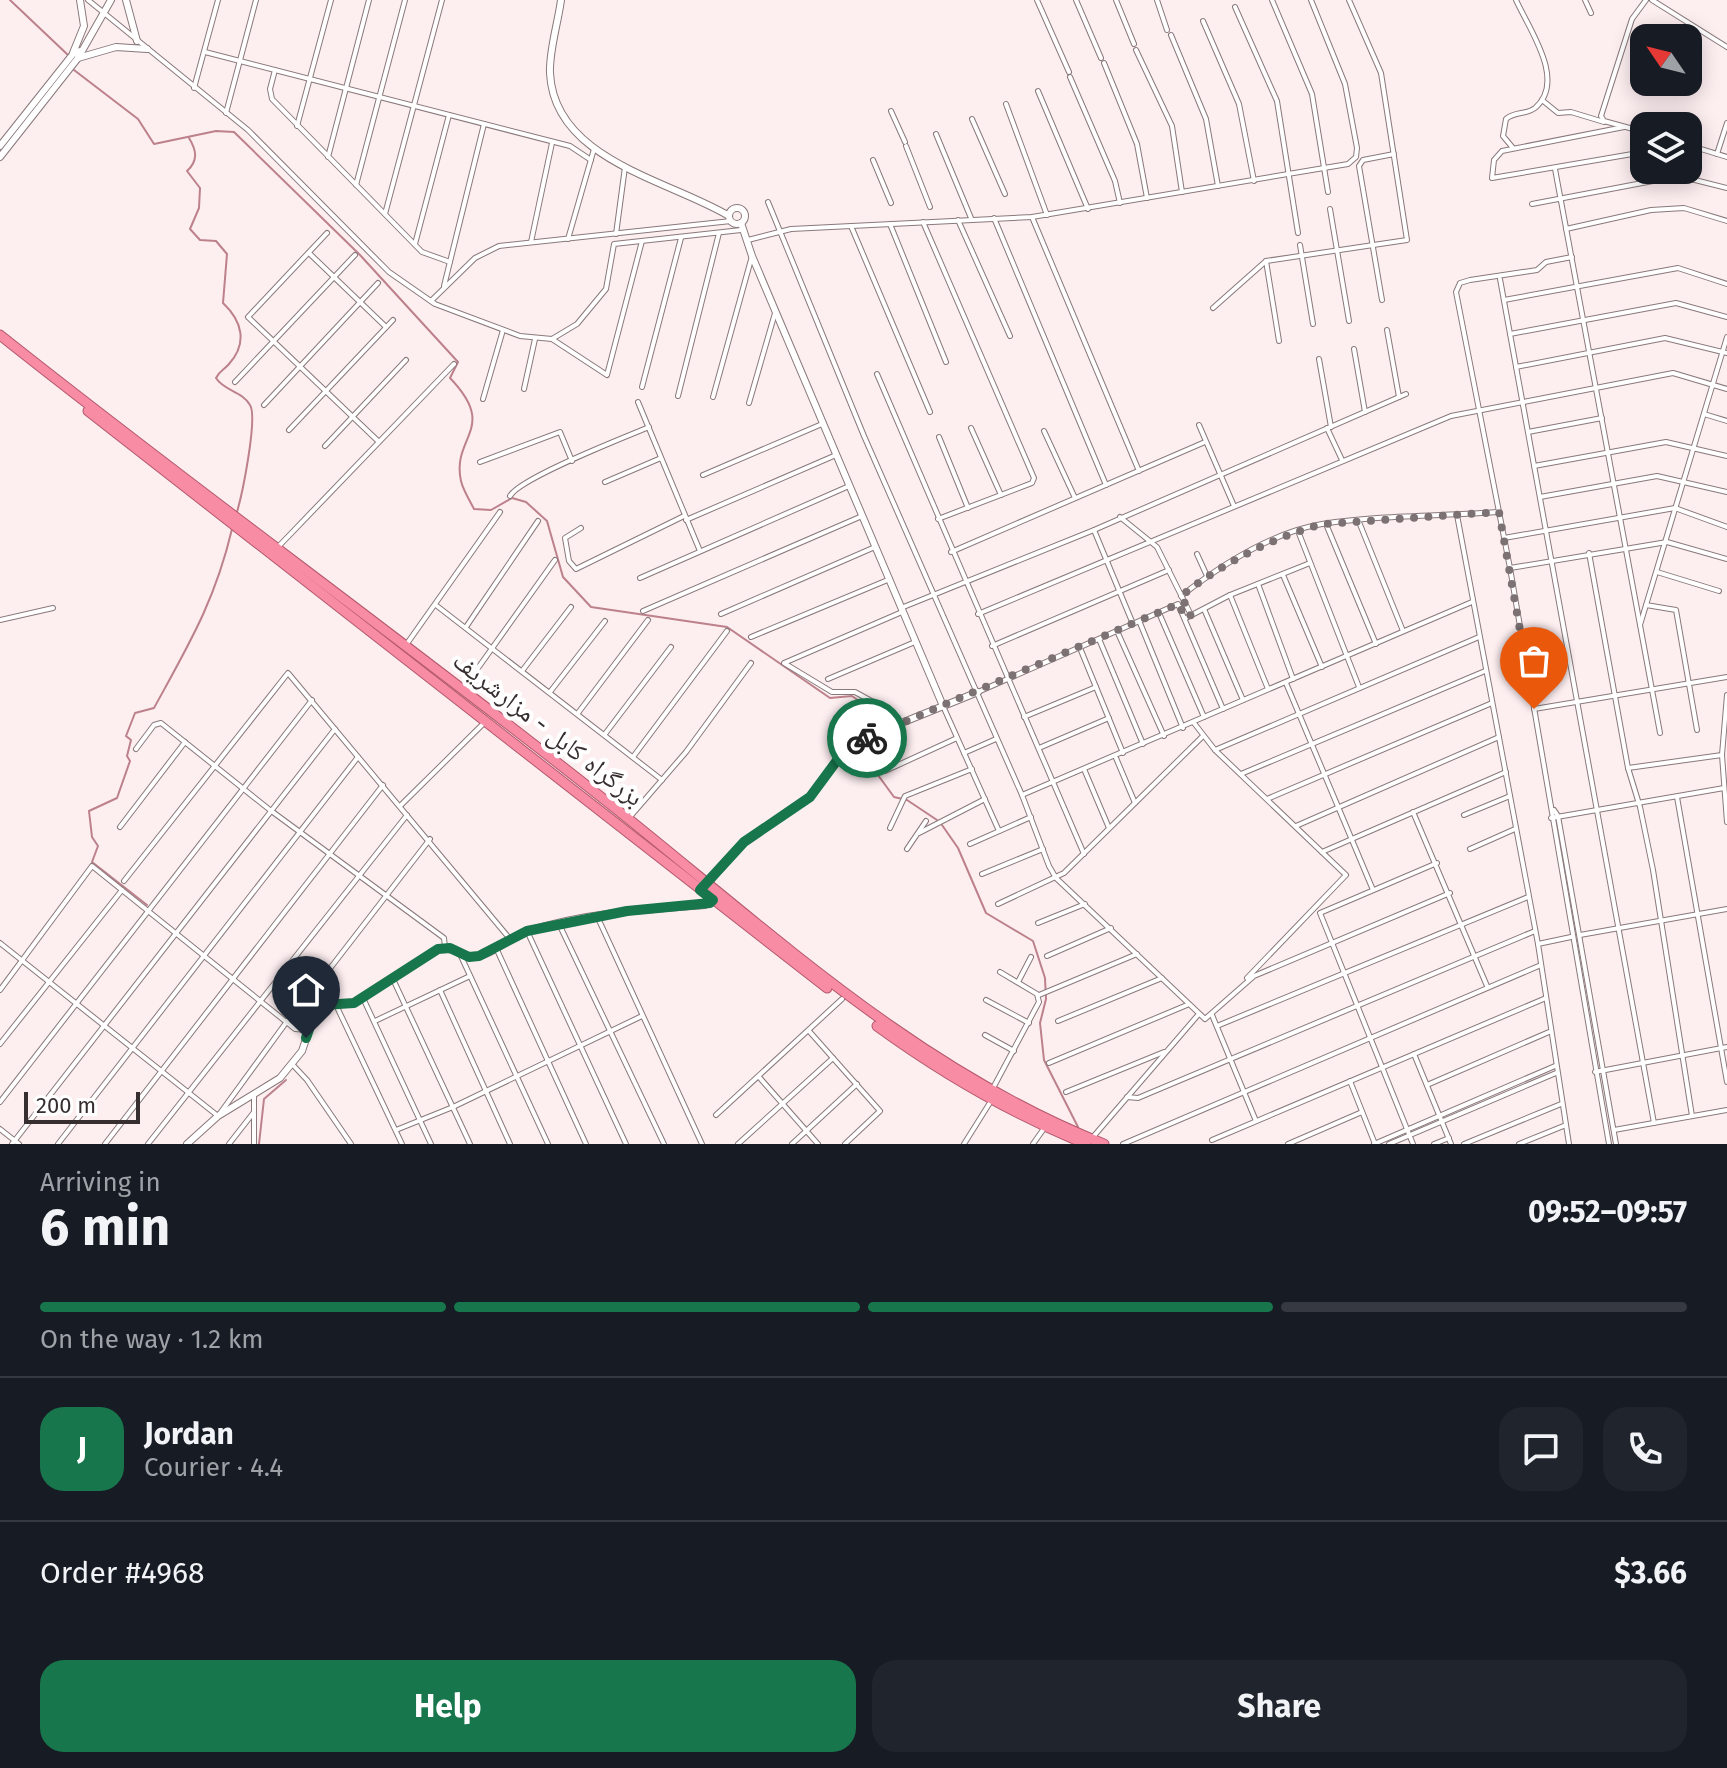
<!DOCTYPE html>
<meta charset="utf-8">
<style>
:root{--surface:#171b24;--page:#20242c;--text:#f1f3f6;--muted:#9ea1a6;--line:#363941;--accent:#18764c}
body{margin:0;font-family:"Fira Sans","Noto Naskh Arabic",sans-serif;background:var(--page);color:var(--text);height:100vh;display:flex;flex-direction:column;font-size:30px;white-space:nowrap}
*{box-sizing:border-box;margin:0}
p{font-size:26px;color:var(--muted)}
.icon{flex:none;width:44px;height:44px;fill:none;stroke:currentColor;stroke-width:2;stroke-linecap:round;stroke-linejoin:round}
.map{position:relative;height:1144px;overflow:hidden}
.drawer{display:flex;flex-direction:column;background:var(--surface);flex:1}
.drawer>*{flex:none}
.needle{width:52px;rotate:305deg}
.tools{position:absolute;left:1630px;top:24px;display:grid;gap:16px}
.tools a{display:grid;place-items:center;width:72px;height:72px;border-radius:16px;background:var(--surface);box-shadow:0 4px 20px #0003;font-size:40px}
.scale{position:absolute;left:24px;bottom:20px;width:116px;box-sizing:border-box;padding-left:8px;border:4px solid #362e2f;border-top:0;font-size:22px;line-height:28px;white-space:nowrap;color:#362e2f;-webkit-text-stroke:6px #fff;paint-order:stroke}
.pin{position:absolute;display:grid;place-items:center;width:68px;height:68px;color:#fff;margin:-82px -34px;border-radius:50% 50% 50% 0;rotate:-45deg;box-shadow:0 0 8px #0007}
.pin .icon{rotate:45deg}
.courier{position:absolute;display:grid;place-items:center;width:80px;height:80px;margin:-40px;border:6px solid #18764c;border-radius:50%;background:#fff;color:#222;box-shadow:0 2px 10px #0007}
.overview em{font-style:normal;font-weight:700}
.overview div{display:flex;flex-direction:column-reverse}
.overview{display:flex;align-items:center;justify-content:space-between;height:136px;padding:0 40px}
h1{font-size:52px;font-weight:700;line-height:60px}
.bar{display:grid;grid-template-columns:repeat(4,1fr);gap:12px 8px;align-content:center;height:96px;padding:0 40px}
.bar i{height:10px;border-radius:6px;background:var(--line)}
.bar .on{background:var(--accent)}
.bar p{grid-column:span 4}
.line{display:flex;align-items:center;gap:20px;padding:0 40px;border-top:2px solid var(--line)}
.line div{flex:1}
.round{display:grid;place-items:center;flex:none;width:84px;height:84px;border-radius:24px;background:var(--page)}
.primary-button{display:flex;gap:16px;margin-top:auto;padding:16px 40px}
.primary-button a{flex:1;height:92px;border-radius:24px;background:var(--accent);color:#fff;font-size:32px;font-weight:700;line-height:92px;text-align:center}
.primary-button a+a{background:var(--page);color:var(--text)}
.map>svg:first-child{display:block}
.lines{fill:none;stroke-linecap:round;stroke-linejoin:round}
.stream{stroke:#bc818b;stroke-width:2}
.minor-casing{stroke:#89797b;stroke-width:6}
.tertiary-casing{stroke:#89797b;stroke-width:8}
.trunk-casing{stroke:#b3596d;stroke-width:11}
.minor{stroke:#fff;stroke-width:4}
.tertiary{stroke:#fff;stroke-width:6}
.trunk{stroke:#f88ca4;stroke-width:9}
.done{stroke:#7c7173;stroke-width:8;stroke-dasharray:0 14.4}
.route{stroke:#18764c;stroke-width:10}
.labels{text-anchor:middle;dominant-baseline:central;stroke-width:8;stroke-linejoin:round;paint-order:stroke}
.street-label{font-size:26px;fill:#362e2f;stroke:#fff}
</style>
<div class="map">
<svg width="1727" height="1144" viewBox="0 0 1727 1144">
<rect width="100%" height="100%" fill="#fdeef0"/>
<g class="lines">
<g class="stream">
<path d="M 10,0 L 68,55"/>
<path d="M 74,70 L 138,119 L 154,144 L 216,131 L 234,132 L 360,255 L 458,362 L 450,378 C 499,429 451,436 461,481 C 463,490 470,501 474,509 L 491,510 L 512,498 L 526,502 L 547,521 L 563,577 L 591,607 L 727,627 L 830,698 L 852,696 L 872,710 L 862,737"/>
<path d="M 189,138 C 197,151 198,161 187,171 L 200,188 L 199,208 L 190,229 L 200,240 L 216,241 L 227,254 L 223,303 C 242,321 248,343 229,364 C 224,370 219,371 216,378 C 224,391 242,391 250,405 C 258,418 242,495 237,512"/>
<path d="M 862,746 L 867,760 L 894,797 L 907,800 L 937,820"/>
<path d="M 942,825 L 958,848 L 986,913 L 1033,941 L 1045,978 L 1046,999 L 1040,1023 L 1044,1060 L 1078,1127"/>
<path d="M 147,905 L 92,862 L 98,846 L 92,837 L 89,811 L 117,798 L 130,761 L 127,756 L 131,740 L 126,736 L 135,713 L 154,708 C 189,644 215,601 232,529"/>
<path d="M 259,1144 L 264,1099 L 286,1080"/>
</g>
<defs>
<g id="minor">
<path d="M 88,0 L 248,130 L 389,272 L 435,304 L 520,336 L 552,339 L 577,324 L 606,289 L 614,244 L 741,230"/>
<path d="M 1037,0 L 1069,72"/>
<path d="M 1076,0 L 1101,58"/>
<path d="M 1116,0 L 1134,44"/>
<path d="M 1157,0 L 1167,30"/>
<path d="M 1272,0 L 1312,94 L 1328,192"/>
<path d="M 1585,0 L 1591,13"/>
<path d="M 1652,0 L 1727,47"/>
<path d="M 1235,7 L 1277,101 L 1298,233"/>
<path d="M 1203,21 L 1239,104 L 1254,181"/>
<path d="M 1171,35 L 1206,119 L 1218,186"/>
<path d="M 1136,50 L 1172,126 L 1182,192"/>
<path d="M 205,52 L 570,146 L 591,160"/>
<path d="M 1104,63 L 1137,144 L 1147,198"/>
<path d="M 275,70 L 270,89 L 272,99 L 422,252 L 450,262"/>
<path d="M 1070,77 L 1115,181 L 1120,203"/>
<path d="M 194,88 L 218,0"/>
<path d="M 1038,91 L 1088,209"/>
<path d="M 1542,100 L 1558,113 L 1571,112 L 1604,122"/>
<path d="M 1006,104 L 1047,215"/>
<path d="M 891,111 L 905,142"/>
<path d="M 226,113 L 256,0"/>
<path d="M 972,119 L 1005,194"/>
<path d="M 297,126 L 331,0"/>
<path d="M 1624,127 L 1502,151 L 1494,160 L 1492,178 L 1644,152"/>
<path d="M 1644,132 L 1604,121 L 1601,116 L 1632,19 L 1646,0"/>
<path d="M 936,134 L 971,218"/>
<path d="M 1688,145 L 1727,157"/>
<path d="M 906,146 L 930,207"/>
<path d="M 1513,148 L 1503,136 L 1506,119 C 1515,111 1526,115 1535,108 C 1567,81 1529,29 1516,0"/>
<path d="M 1717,154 L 1727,123"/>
<path d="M 328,157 L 369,0"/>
<path d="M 873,160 L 891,203"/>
<path d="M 1555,169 L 1640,625"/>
<path d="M 356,185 L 405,0"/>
<path d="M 768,202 L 864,436 L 1022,795 L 1049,866 L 1056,878 L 1205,1019 L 1254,976 L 1450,893"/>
<path d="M 1532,204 L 1679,176 L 1727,188"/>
<path d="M 1330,209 L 1349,321"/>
<path d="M 385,214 L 442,0"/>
<path d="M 1032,217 L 1139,471"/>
<path d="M 994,218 L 1106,485"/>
<path d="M 958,220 L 1010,336"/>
<path d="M 923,222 L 1034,478 L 1032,483 L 938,519"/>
<path d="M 890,224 L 946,362"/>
<path d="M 851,226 L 930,412"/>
<path d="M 1566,229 L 1651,210 L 1684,208 L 1727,221"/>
<path d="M 327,233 L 248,317 L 378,441"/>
<path d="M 616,234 L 625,167"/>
<path d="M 568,239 L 594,149"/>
<path d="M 748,240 L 791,229 L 1032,217 L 1348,164 L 1356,157 L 1357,148 L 1345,84 L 1311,0"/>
<path d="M 531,242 L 552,143"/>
<path d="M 415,244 L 449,115"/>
<path d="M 1300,245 L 1313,324"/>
<path d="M 309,253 L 386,327"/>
<path d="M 1572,257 L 1546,262 L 1537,270 L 1470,280 L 1460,283 L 1456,292 L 1510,568 L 1609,1144"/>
<path d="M 1266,261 L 1279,341"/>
<path d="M 1500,279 L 1654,1123"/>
<path d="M 444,286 L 484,124"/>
<path d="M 1382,300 L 1359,166 L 1363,160 L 1394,154"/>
<path d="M 1504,300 L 1678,268 L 1727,284"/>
<path d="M 431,301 L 475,258 L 499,246 L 731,221"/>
<path d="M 1213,308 L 1266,261 L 1407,240 L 1381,73 L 1349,0"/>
<path d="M 1387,330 L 1399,397"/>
<path d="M 1510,334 L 1676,303 L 1727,317"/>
<path d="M 552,339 L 607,375 L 642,241"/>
<path d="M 1354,349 L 1365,412"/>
<path d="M 1319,359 L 1331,427"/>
<path d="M 1516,367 L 1665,338 L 1727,353"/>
<path d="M 877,374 L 1084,854"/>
<path d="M 235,382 L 355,255"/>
<path d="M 642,387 L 681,238"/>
<path d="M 524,389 L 535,339"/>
<path d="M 678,396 L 719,233"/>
<path d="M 713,397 L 752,256"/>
<path d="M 483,399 L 503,330"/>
<path d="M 638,402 L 700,551"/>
<path d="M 749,403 L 775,313"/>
<path d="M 264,405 L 378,283"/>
<path d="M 1704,414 L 1727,421"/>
<path d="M 1199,425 L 1234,506"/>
<path d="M 971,428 L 1001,495"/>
<path d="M 1327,428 L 1342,460"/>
<path d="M 289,430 L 393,320"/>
<path d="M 1044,431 L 1075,498"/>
<path d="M 1528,432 L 1602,418"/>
<path d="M 939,437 L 968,508"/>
<path d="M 325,446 L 406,360"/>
<path d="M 480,462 L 560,432 L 572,461"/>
<path d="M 1534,466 L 1666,442 L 1727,456"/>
<path d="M 703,475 L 822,424"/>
<path d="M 605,482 L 661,458"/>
<path d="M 510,496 C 520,478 623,438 649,427"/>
<path d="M 1540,497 L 1657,476 L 1727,492"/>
<path d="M 1457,515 L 1538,944 L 1569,1144"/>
<path d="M 1120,517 L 1157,547 L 1191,615"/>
<path d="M 686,520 L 836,455"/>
<path d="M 1359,522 L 1403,631"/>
<path d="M 1326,524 L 1376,644"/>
<path d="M 581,528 L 565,538 L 569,561 L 576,569 L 684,516"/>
<path d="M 1094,530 L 1133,624"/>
<path d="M 1298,531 L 1359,687"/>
<path d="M 1504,538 L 1675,508 L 1727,527"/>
<path d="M 278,547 L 454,364"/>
<path d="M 951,552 L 1205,442"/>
<path d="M 1589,553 L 1628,768 L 1640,807 L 1653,870 L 1692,1116"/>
<path d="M 1197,554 L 1207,576"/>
<path d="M 1510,568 L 1667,542 L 1727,559"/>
<path d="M 1657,572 L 1719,591"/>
<path d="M 1283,575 L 1322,667"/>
<path d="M 640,578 L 849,486"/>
<path d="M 1258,584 L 1293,679"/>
<path d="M 1230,595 L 1268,689"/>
<path d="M 1181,596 C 1220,566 1272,532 1322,524 C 1380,515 1441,516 1499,512"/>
<path d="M 1646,605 L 1676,610 L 1697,730"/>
<path d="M 437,606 L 662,780"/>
<path d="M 901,608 L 1094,530 L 1406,394"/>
<path d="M 1204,609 L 1243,700"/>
<path d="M 643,611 L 862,516"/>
<path d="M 1159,613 L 1204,717"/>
<path d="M 721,614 L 875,547"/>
<path d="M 978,614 L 1451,416 L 1673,373 L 1727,389"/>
<path d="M 1186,618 L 1230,595 L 1310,563"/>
<path d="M 0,620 L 53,608"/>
<path d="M 1140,623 L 1183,728"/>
<path d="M 466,627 L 538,521"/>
<path d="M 1117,631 L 1164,736"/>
<path d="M 751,637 L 890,579"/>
<path d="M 1099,639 L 1143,744"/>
<path d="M 406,645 L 500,512"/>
<path d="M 992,646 L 1169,570"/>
<path d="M 1080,648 L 1123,753"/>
<path d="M 522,671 L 571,607"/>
<path d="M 828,679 L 915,642"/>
<path d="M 1286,683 L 1373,890"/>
<path d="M 463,689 L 555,560"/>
<path d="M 550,692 L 605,621"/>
<path d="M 978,692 L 1178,604 L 1223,709"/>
<path d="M 1727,695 L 1722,755 L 1727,822"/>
<path d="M 943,706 L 999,831"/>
<path d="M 1534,709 L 1727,677"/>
<path d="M 578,713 L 648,620"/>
<path d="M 1024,717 L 1096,687"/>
<path d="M 1194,723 L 1215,750 L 1346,875 L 1247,978"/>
<path d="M 889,728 L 875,703 L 855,692 L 832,692 L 784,663 L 902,612"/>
<path d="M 1660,733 L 1640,625 L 1727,337"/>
<path d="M 605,734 L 671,647"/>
<path d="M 1039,748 L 1109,718"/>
<path d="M 136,749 L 154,725 L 161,723 L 270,810 L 444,938 L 445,947"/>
<path d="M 1215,750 L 1479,637"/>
<path d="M 964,753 L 996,739"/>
<path d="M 633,757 L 727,631"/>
<path d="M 1116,758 L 1135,803"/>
<path d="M 1628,768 L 1722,755"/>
<path d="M 1084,769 L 1109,828"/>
<path d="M 885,771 L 957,738"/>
<path d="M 1241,774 L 1485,671"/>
<path d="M 1022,795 L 1472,602"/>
<path d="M 1677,797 L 1727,1082"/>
<path d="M 1267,799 L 1492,703"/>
<path d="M 400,806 L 484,723"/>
<path d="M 1554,810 L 1558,816 L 1616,1144"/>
<path d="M 1413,812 L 1487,986"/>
<path d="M 1464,815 L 1510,796"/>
<path d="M 629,818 L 686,752 L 751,663"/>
<path d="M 1551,818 L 1724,788"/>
<path d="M 1296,826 L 1499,737"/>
<path d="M 120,827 L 185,742"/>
<path d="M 890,828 L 905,796 L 972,769"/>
<path d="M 919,833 L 985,799"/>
<path d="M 970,844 L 1031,817"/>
<path d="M 907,849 L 926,821"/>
<path d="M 1470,849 L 1515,829"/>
<path d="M 1322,852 L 1506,772"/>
<path d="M 982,874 L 1043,849"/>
<path d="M 124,881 L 288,673 L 510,939"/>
<path d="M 998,904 L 1064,873 L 1203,736"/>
<path d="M 597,916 L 702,1144"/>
<path d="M 1038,923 L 1085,904"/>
<path d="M 559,924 L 664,1144"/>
<path d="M 527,931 L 626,1144"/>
<path d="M 1580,935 L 1727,909"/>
<path d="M 0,943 L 218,1116 L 288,1020"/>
<path d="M 1538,944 L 1571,937"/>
<path d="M 497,950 L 586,1144"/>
<path d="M 460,954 L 548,1144"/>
<path d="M 1047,956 L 1111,928"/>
<path d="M 392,977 L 470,1144"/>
<path d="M 1018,982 L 1031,957"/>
<path d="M 0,990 L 92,866 L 295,1029 L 307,1030"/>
<path d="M 440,990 L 510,1144"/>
<path d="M 1039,995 L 1137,954"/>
<path d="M 363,998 L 431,1144"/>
<path d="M 986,1000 L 1029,1023"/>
<path d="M 336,1005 L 402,1144"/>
<path d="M 294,1015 L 430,839"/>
<path d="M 1212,1015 L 1256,1121"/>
<path d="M 375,1021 L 470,976"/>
<path d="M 1058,1021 L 1162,978"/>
<path d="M 1217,1026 L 1528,897"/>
<path d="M 809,1031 L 880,1111 L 845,1144"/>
<path d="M 985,1035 L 1014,1051"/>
<path d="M 0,1044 L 122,890"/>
<path d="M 1414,1054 L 1451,1144"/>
<path d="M 1049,1063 L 1187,1005"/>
<path d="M 292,1064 L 307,1080 L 351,1144"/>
<path d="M 1595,1072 L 1727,1047"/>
<path d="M 759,1077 L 818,1144"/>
<path d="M 1350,1081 L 1375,1144"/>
<path d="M 1427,1085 L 1549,1032"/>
<path d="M 992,1090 L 1039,1002 L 1037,994 L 1000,972"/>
<path d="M 1066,1092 L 1164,1052"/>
<path d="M 1127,1097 L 1138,1098 L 1535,931"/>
<path d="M 0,1102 L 312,700"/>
<path d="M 716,1115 L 842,999"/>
<path d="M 0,1129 L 19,1144"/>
<path d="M 396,1130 L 453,1107 L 642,1016"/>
<path d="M 1614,1130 L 1727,1110"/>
<path d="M 1093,1137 L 1198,1015"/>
<path d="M 1212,1140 L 1546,998"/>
<path d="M 12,1144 L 335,729"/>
<path d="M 58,1144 L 358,757"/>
<path d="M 105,1144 L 383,785"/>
<path d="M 148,1144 L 407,815"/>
<path d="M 229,1144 L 254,1112 L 254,1095"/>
<path d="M 254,1144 L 254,1114"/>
<path d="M 738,1144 L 833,1058"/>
<path d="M 792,1144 L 857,1084"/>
<path d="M 964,1144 L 991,1101"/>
<path d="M 1033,1144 L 1045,1127"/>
<path d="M 1123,1144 L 1541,965"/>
<path d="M 1288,1144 L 1362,1112"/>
<path d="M 1374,1144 L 1555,1066"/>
<path d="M 1389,1144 L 1556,1073"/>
<path d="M 1413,1144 L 1320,913 L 1437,863"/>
<path d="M 1434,1144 L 1449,1138"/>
<path d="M 1464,1144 L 1561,1104"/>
<path d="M 1519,1144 L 1566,1125"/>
</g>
<g id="tertiary">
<path d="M 126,0 L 137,41"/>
<path d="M 561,0 C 558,23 549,51 550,73 C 554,160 669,180 729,216"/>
<path d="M 73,53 L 84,26 L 80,0"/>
<path d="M 78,58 L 116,47 L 147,49"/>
<path d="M 0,146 L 73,54 L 80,51"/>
<path d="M 0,157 L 78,58 L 111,0"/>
<circle cx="737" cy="216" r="8"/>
<path d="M 741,223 L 752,256 L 943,706"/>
<path d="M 706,885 L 744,842 L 810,797 L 844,751 L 889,728 L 978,692"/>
<path d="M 187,1144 L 218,1116 L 280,1078 L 302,1051 L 315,1012 L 323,1005 L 354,1003 L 438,949 C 454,945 464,960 479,956 C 498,952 509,936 528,931 C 584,913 646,909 705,905 L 714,899"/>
</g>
<g id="trunk">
<path d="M 0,335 C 196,491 399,637 596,793 C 759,921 908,1066 1104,1144"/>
<path d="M 88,411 L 827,988"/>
<path d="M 877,1026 C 943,1074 1010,1113 1086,1144"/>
</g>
</defs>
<use href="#minor" class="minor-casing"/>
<use href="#tertiary" class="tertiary-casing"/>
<use href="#trunk" class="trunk-casing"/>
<use href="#minor" class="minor"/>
<use href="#tertiary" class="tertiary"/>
<use href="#trunk" class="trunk"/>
</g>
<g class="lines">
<path class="done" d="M 867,738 L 1178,604 L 1186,618 L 1191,615 L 1181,596 C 1223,563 1271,538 1323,524 L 1499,512 L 1534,709"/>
<path class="route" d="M 306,1038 L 315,1012 L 323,1005 L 354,1003 L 438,949 L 450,948 L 469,957 L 479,956 L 527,931 L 627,911 L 710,903 L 713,900 L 700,890 L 744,842 L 810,797 L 844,751 L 867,738"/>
</g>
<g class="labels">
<g class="street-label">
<text transform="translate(548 729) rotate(38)">بزرگراه کابل - مزارشریف</text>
</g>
</g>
</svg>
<div class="tools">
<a><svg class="needle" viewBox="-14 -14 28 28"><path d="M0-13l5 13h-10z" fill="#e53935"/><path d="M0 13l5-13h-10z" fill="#9ea1a6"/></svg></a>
<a><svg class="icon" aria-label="layers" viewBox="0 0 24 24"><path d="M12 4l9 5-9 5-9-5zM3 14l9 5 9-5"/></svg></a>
</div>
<div class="scale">200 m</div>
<div class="pin" style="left:1534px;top:709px;background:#ea580c"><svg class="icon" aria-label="bag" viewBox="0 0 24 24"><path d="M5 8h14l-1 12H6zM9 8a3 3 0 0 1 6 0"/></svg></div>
<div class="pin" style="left:306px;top:1038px;background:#1f2937"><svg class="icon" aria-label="home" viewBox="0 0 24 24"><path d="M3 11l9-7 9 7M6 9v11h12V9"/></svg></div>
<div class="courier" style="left:867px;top:738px"><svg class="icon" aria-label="bike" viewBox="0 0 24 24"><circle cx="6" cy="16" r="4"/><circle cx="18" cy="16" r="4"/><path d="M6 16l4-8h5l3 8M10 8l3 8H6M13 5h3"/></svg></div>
</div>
<section class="drawer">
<div class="overview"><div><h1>6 min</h1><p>Arriving in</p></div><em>09:52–09:57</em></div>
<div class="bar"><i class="on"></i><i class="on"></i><i class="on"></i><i></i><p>On the way · 1.2 km</p></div>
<div class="line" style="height:144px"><b class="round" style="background:var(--accent);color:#fff">J</b><div><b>Jordan</b><p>Courier · 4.4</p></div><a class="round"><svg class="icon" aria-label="chat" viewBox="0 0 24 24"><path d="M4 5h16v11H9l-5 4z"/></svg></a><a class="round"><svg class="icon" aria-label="phone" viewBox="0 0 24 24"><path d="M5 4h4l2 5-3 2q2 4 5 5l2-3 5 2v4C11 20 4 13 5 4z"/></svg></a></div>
<div class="line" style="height:104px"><div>Order #4968</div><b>$3.66</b></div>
<div class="primary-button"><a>Help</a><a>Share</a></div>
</section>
